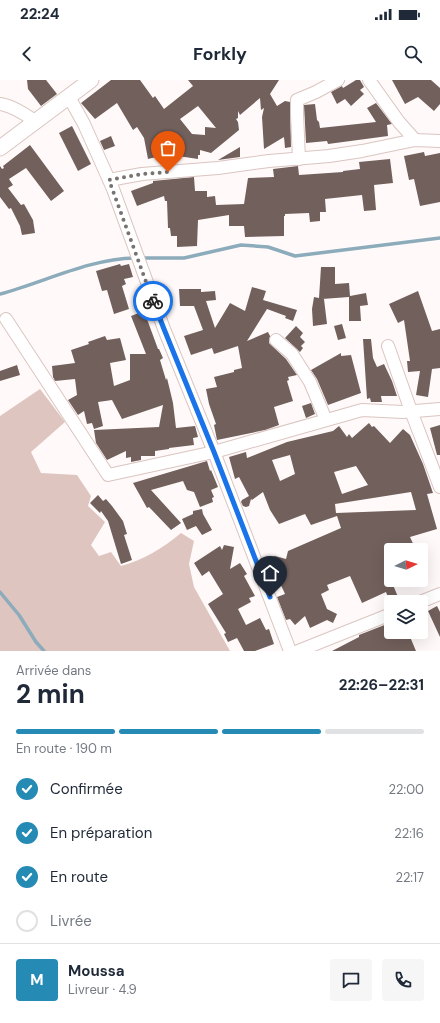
<!DOCTYPE html>
<html lang="fr">
<meta charset="utf-8">
<style>
:root{--surface:#fff;--page:#f6f6f7;--text:#1f2937;--muted:#747a83;--line:#e0e1e3;--accent:#258bb4}
body{margin:0;font-family:"DM Sans",sans-serif;background:var(--page);color:var(--text);height:100vh;display:flex;flex-direction:column;font-size:15px;white-space:nowrap}
*{box-sizing:border-box;margin:0}
p{font-size:13px;color:var(--muted)}
.icon{flex:none;width:22px;height:22px;fill:none;stroke:currentColor;stroke-width:2;stroke-linecap:round;stroke-linejoin:round}
.map{position:relative;height:571px;overflow:hidden}
.panel{display:flex;flex-direction:column;background:var(--surface);flex:1}
.panel>*{flex:none}
.needle{width:26px;rotate:85deg}
.tools{position:absolute;left:384px;top:463px;display:grid;gap:8px}
.tools a{display:grid;place-items:center;width:44px;height:44px;border-radius:4px;background:var(--surface);box-shadow:0 4px 16px #0002;font-size:20px}
.pin{position:absolute;display:grid;place-items:center;width:34px;height:34px;color:#fff;margin:-41px -17px;border-radius:50% 50% 50% 0;rotate:-45deg;box-shadow:0 0 4px #0007}
.pin .icon{rotate:45deg}
.courier{position:absolute;display:grid;place-items:center;width:40px;height:40px;margin:-20px;border:3px solid #1a73e8;border-radius:50%;background:#fff;color:#222;box-shadow:0 1px 5px #0007}
.headline em{font-style:normal;font-weight:700}
.headline div{display:flex;flex-direction:column-reverse}
.headline{display:flex;align-items:center;justify-content:space-between;height:68px;padding:0 16px}
h1{font-size:26px;font-weight:700;line-height:30px}
.bar{display:grid;grid-template-columns:repeat(4,1fr);gap:6px 4px;align-content:center;height:48px;padding:0 16px}
.bar i{height:5px;border-radius:3px;background:var(--line)}
.bar .selected{background:var(--accent)}
.bar p{grid-column:span 4}
.line{display:flex;align-items:center;gap:10px;padding:0 16px;border-top:1px solid var(--line)}
.line div{flex:1}
.round{display:grid;place-items:center;flex:none;width:42px;height:42px;border-radius:4px;background:var(--page)}
ol{padding:0 16px;list-style:none}
li{display:flex;align-items:center;gap:12px;height:44px}
li p{margin-inline-start:auto}
li .icon{padding:4px;border-radius:50%;background:var(--accent);color:#fff;stroke-width:4}
li:last-child{color:var(--muted)}
li i{width:22px;height:22px;border:2px solid var(--line);border-radius:50%}
.status{display:flex;justify-content:space-between;align-items:center;height:28px;padding:0 20px;background:var(--surface);direction:ltr}
.status svg{height:11px;fill:currentColor}
header{display:flex;justify-content:space-between;align-items:center;height:52px;padding:0 16px;background:var(--surface);font-size:18px;font-weight:700}
.map>svg:first-child{display:block}
.green{fill:#dec5bf}
.lines{fill:none;stroke-linecap:round;stroke-linejoin:round}
.stream{stroke:#8cabbb;stroke-width:3.5}
.building{fill:#72605c;fill-rule:evenodd}
.minor-casing{stroke:#dac5c1;stroke-width:14}
.tertiary-casing{stroke:#dac5c1;stroke-width:17}
.minor{stroke:#fff;stroke-width:12}
.tertiary{stroke:#fff;stroke-width:15}
.done{stroke:#787270;stroke-width:4;stroke-dasharray:0 7.2}
.route{stroke:#1a73e8;stroke-width:5}
</style>
<div class="status"><b>22:24</b><svg viewBox="0 0 49 12"><path d="M0 12V9h3v3zM5 12V6h3v6zM10 12V3h3v9zM15 12V0h3v12zM26 1h20v11H26zM47 4h2v5h-2z"/></svg></div>
<header><svg class="icon" aria-label="back" viewBox="0 0 24 24"><path d="M15 5l-7 7 7 7"/></svg>Forkly<svg class="icon" aria-label="search" viewBox="0 0 24 24"><circle cx="10" cy="10" r="6"/><path d="M15 15l6 6"/></svg></header>
<div class="map">
<svg width="440" height="571" viewBox="0 0 440 571">
<rect width="100%" height="100%" fill="#fffaf9"/>
<path class="green" d="M 40,309 L 65,342 L 31,372 L 41,393 L 77,395 L 91,416 L 88,426 L 105,442 L 91,465 L 99,476 L 111,472 L 121,486 C 143,480 163,468 181,453 L 194,461 L 189,484 L 194,507 L 230,571 L 0,571 L 0,336 Z"/>
<g class="lines">
<g class="stream">
<path d="M 141,178 L 184,178 L 241,165 L 268,167 L 295,176 L 440,158"/>
<path d="M 0,214 C 45,202 88,179 135,178"/>
<path d="M 0,512 L 19,535 L 36,562 L 44,571"/>
</g>
</g>
<g class="building">
<path d="M 27,0 L 46,0 L 57,14 L 41,26 L 28,9 Z"/>
<path d="M 111,0 L 140,0 L 153,18 L 155,16 L 164,29 L 193,6 L 188,0 L 279,0 L 270,14 L 277,26 L 285,21 L 290,22 L 291,67 L 285,68 L 284,57 L 264,69 L 262,37 L 264,28 L 261,30 L 260,18 L 240,35 L 238,31 L 238,38 L 236,39 L 238,42 L 239,50 L 211,73 L 200,70 L 200,75 L 198,75 L 198,79 L 178,76 L 172,80 L 168,74 L 148,79 L 144,58 L 137,47 L 133,50 L 117,23 L 95,39 L 81,23 ZM 198,26 L 216,48 L 205,47 L 205,55 L 192,54 L 180,39 Z"/>
<path d="M 356,0 L 360,0 L 364,7 L 360,10 L 364,14 L 351,26 L 345,19 L 337,24 L 331,12 L 342,6 L 343,8 Z"/>
<path d="M 392,0 L 431,0 L 440,8 L 440,24 L 434,31 L 418,17 L 405,24 Z"/>
<path d="M 376,23 L 392,44 L 387,45 L 388,56 L 328,64 L 327,61 L 306,63 L 304,25 L 315,24 L 317,40 L 319,42 L 320,48 L 376,42 L 367,28 Z"/>
<path d="M 72,46 L 91,84 L 78,91 L 59,53 Z"/>
<path d="M 111,56 L 115,66 L 104,70 L 100,61 Z"/>
<path d="M 30,65 L 64,111 L 51,121 L 26,88 L 9,99 L 13,105 L 8,108 L 21,125 L 24,124 L 33,140 L 35,153 L 22,155 L 20,146 L 11,128 L 9,129 L 0,117 L 0,86 L 2,89 L 4,88 L 3,86 Z"/>
<path d="M 240,67 L 240,77 L 218,80 Z"/>
<path d="M 424,72 L 425,76 L 440,73 L 440,122 L 420,126 L 414,99 L 409,100 L 404,76 Z"/>
<path d="M 390,79 L 393,103 L 374,105 L 376,130 L 364,131 L 362,115 L 325,119 L 326,132 L 320,132 L 320,141 L 310,142 L 309,133 L 285,134 L 285,136 L 284,136 L 284,156 L 245,157 L 244,146 L 229,146 L 229,135 L 198,140 L 197,166 L 177,167 L 177,156 L 171,156 L 170,148 L 168,148 L 167,121 L 165,121 L 164,116 L 137,126 L 131,111 L 153,103 L 153,101 L 194,97 L 195,111 L 207,111 L 207,117 L 215,116 L 216,125 L 244,124 L 248,98 L 274,97 L 273,89 L 298,86 L 299,95 L 343,92 L 343,91 L 360,89 L 359,82 Z"/>
<path d="M 120,184 L 121,186 L 129,184 L 133,197 L 124,199 L 126,204 L 122,206 L 129,229 L 114,234 L 107,210 L 102,211 L 96,191 Z"/>
<path d="M 321,187 L 335,187 L 335,204 L 349,203 L 350,216 L 366,213 L 368,225 L 360,226 L 361,241 L 349,241 L 349,217 L 322,219 L 324,219 L 327,244 L 313,246 L 312,229 L 314,217 L 319,218 Z"/>
<path d="M 252,207 L 266,211 L 263,220 L 297,230 L 293,241 L 285,238 L 286,236 L 267,229 L 247,261 L 268,252 L 270,256 L 269,263 L 286,279 L 297,295 L 288,297 L 289,300 L 287,301 L 293,321 L 274,327 L 279,345 L 265,350 L 217,360 L 214,345 L 216,344 L 209,324 L 206,309 L 217,307 L 214,297 L 234,292 L 234,290 L 242,288 L 238,266 L 214,274 L 212,268 L 191,275 L 184,256 L 203,250 L 194,226 L 180,226 L 179,209 L 201,209 L 201,212 L 215,211 L 216,220 L 206,221 L 215,248 L 230,223 L 245,231 Z"/>
<path d="M 418,211 L 432,251 L 440,249 L 440,288 L 432,289 L 428,317 L 416,315 L 420,291 L 408,292 L 407,281 L 410,281 L 404,240 L 398,243 L 389,224 Z"/>
<path d="M 144,231 L 158,269 L 159,269 L 163,278 L 160,280 L 166,300 L 167,298 L 173,323 L 176,348 L 195,346 L 198,357 L 193,358 L 194,365 L 169,368 L 169,369 L 155,371 L 155,376 L 141,376 L 141,380 L 131,382 L 131,377 L 126,378 L 126,371 L 107,380 L 96,363 L 94,350 L 159,347 L 163,325 L 122,339 L 112,320 L 98,322 L 103,346 L 94,349 L 92,343 L 87,344 L 84,331 L 78,335 L 68,320 L 77,315 L 75,299 L 55,301 L 53,297 L 52,286 L 75,283 L 71,270 L 89,264 L 88,262 L 105,256 L 107,260 L 120,258 L 126,280 L 110,283 L 114,306 L 130,300 L 130,274 L 146,274 L 131,236 Z"/>
<path d="M 342,244 L 346,258 L 338,260 L 334,246 Z"/>
<path d="M 296,246 L 303,253 L 300,257 L 305,262 L 301,266 L 303,268 L 300,272 L 285,258 Z"/>
<path d="M 363,259 L 371,259 L 373,278 L 377,287 L 384,284 L 392,301 L 397,316 L 381,316 L 382,322 L 371,322 L 370,318 L 367,319 Z"/>
<path d="M 341,273 L 341,276 L 351,275 L 361,313 L 328,325 L 317,299 L 311,290 Z"/>
<path d="M 17,285 L 20,295 L 0,301 L 0,291 Z"/>
<path d="M 311,323 L 315,334 L 306,338 L 302,326 Z"/>
<path d="M 369,343 L 372,347 L 374,346 L 390,363 L 403,349 L 410,355 L 423,384 L 433,413 L 427,414 L 437,449 L 410,457 L 416,470 L 391,470 L 391,500 L 398,517 L 389,520 L 386,512 L 362,523 L 350,496 L 327,505 L 329,510 L 321,514 L 327,529 L 337,534 L 333,543 L 327,540 L 310,548 L 305,536 L 295,545 L 290,539 L 286,540 L 277,517 L 285,514 L 269,479 L 275,476 L 286,479 L 288,471 L 341,448 L 337,436 L 311,445 L 305,434 L 279,444 L 270,430 L 263,412 L 252,420 L 251,419 L 249,426 L 246,427 L 243,426 L 241,422 L 242,420 L 249,416 L 239,397 L 235,399 L 229,377 L 246,372 L 247,378 L 287,362 L 333,351 L 339,346 L 347,357 L 349,354 L 352,358 ZM 290,375 L 295,394 L 280,401 L 272,380 ZM 356,386 L 368,405 L 342,414 L 334,392 ZM 411,412 L 416,430 L 336,433 L 335,424 Z"/>
<path d="M 440,345 L 440,375 L 437,375 L 430,348 Z"/>
<path d="M 207,381 L 210,391 L 211,390 L 218,407 L 211,410 L 214,417 L 212,418 L 213,422 L 200,427 L 194,412 L 187,410 L 183,401 L 151,410 L 181,443 L 171,450 L 149,427 L 147,428 L 133,403 Z"/>
<path d="M 98,415 L 103,421 L 106,419 L 112,426 L 123,441 L 127,454 L 124,455 L 132,480 L 121,484 L 108,441 L 101,431 L 100,433 L 90,423 Z"/>
<path d="M 202,429 L 203,434 L 212,450 L 202,455 L 196,446 L 187,450 L 182,439 L 193,434 L 193,431 Z"/>
<path d="M 224,465 L 234,467 L 230,489 L 240,483 L 247,494 L 244,496 L 255,516 L 249,518 L 251,522 L 238,529 L 246,545 L 260,538 L 266,550 L 269,549 L 274,564 L 255,571 L 244,571 L 237,558 L 228,562 L 224,554 L 226,553 L 208,524 L 223,514 L 209,491 L 202,496 L 194,483 L 220,466 L 222,470 Z"/>
<path d="M 437,526 L 440,532 L 440,557 L 428,531 Z"/>
<path d="M 387,544 L 388,545 L 391,544 L 391,552 L 408,552 L 416,571 L 332,571 L 359,557 L 359,555 Z"/>
</g>
<g class="lines">
<defs>
<g id="minor">
<path d="M 369,0 L 399,42 L 415,60"/>
<path d="M 69,17 L 84,44 L 113,109 L 164,249 L 214,372 L 290,571"/>
<path d="M 0,24 C 13,26 25,34 36,42"/>
<path d="M 299,79 L 297,34 L 297,20 L 316,12 L 338,0"/>
<path d="M 109,100 L 142,94 L 218,88 L 269,81 L 329,76 L 362,71 L 415,60 L 440,61"/>
<path d="M 6,239 L 108,395 L 214,372 L 362,330 L 403,332 L 440,329"/>
<path d="M 276,260 L 292,274 L 310,302 L 326,340"/>
<path d="M 388,266 L 411,331 L 440,407"/>
<path d="M 420,522 L 440,514"/>
<path d="M 298,571 L 391,534"/>
</g>
<path id="tertiary" d="M 0,68 L 91,0"/>
</defs>
<use href="#minor" class="minor-casing"/>
<use href="#tertiary" class="tertiary-casing"/>
<use href="#minor" class="minor"/>
<use href="#tertiary" class="tertiary"/>
</g>
<g class="lines">
<path class="done" d="M 153,221 L 109,100 L 142,94 L 168,92"/>
<path class="route" d="M 153,221 L 164,249 L 214,372 L 270,517"/>
</g>
</svg>
<div class="tools">
<a><svg class="needle" viewBox="-14 -14 28 28"><path d="M0-13l5 13h-10z" fill="#e53935"/><path d="M0 13l5-13h-10z" fill="#747a83"/></svg></a>
<a><svg class="icon" aria-label="layers" viewBox="0 0 24 24"><path d="M12 4l9 5-9 5-9-5zM3 14l9 5 9-5"/></svg></a>
</div>
<div class="pin" style="left:168px;top:92px;background:#ea580c"><svg class="icon" aria-label="bag" viewBox="0 0 24 24"><path d="M5 8h14l-1 12H6zM9 8a3 3 0 0 1 6 0"/></svg></div>
<div class="pin" style="left:270px;top:517px;background:#1f2937"><svg class="icon" aria-label="home" viewBox="0 0 24 24"><path d="M3 11l9-7 9 7M6 9v11h12V9"/></svg></div>
<div class="courier" style="left:153px;top:221px"><svg class="icon" aria-label="bike" viewBox="0 0 24 24"><circle cx="6" cy="16" r="4"/><circle cx="18" cy="16" r="4"/><path d="M6 16l4-8h5l3 8M10 8l3 8H6M13 5h3"/></svg></div>
</div>
<section class="panel">
<div class="headline"><div><h1>2 min</h1><p>Arrivée dans</p></div><em>22:26–22:31</em></div>
<div class="bar"><i class="selected"></i><i class="selected"></i><i class="selected"></i><i></i><p>En route · 190 m</p></div>
<ol>
<li><svg class="icon" aria-label="check" viewBox="0 0 24 24"><path d="M5 12l5 5 9-10"/></svg>Confirmée<p>22:00</p></li>
<li><svg class="icon" aria-label="check" viewBox="0 0 24 24"><path d="M5 12l5 5 9-10"/></svg>En préparation<p>22:16</p></li>
<li><svg class="icon" aria-label="check" viewBox="0 0 24 24"><path d="M5 12l5 5 9-10"/></svg>En route<p>22:17</p></li>
<li><i></i>Livrée</li>
</ol>
<div class="line" style="height:72px"><b class="round" style="background:var(--accent);color:#fff">M</b><div><b>Moussa</b><p>Livreur · 4.9</p></div><a class="round"><svg class="icon" aria-label="chat" viewBox="0 0 24 24"><path d="M4 5h16v11H9l-5 4z"/></svg></a><a class="round"><svg class="icon" aria-label="phone" viewBox="0 0 24 24"><path d="M5 4h4l2 5-3 2q2 4 5 5l2-3 5 2v4C11 20 4 13 5 4z"/></svg></a></div>
</section>
